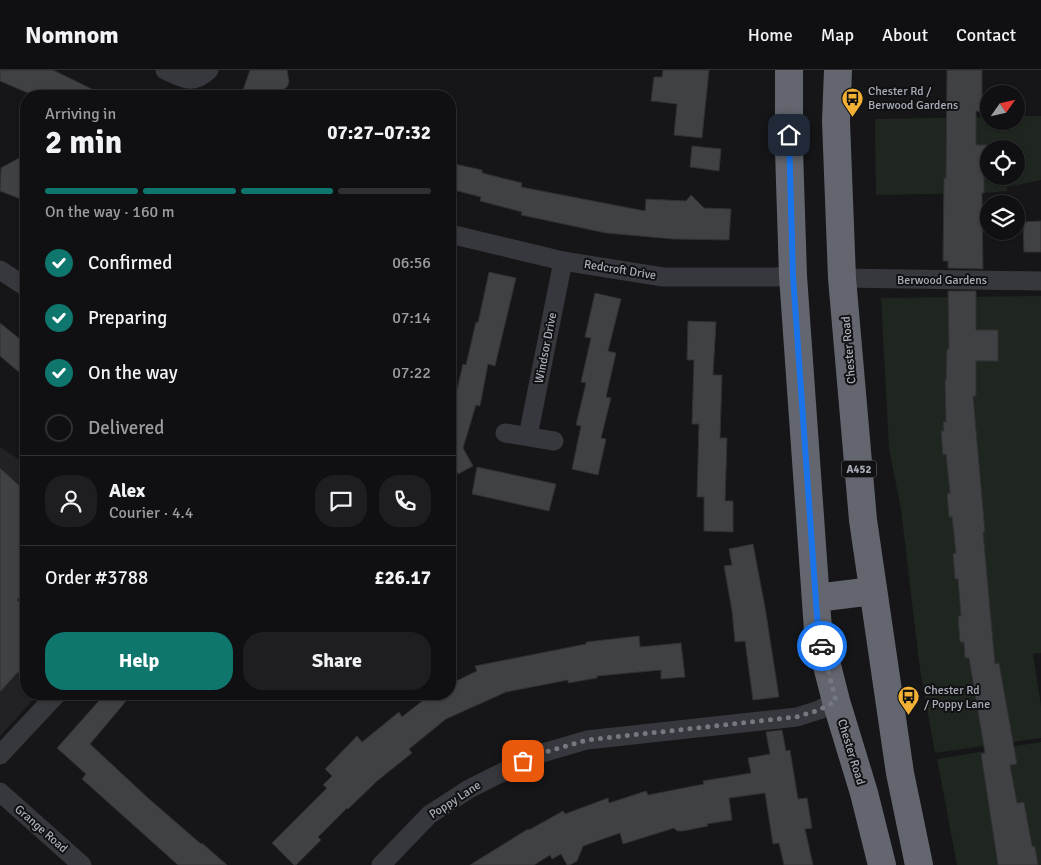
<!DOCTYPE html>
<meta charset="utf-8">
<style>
:root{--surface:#101012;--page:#1e1e20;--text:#f1f3f6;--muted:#9c9d9f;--line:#303032;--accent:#0f766e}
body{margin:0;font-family:Signika,sans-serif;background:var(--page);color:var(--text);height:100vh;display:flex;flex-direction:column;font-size:19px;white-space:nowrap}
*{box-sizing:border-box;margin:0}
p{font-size:16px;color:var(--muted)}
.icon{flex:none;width:28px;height:28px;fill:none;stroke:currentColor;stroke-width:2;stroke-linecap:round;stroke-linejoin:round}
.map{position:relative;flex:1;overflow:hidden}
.sheet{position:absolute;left:20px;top:20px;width:436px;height:610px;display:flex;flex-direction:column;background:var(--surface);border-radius:20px;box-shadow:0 1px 4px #0004,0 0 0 1px var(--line)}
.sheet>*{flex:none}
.needle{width:32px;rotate:56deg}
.controls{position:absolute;left:980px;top:15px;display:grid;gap:10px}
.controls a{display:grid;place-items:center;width:45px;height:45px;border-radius:50%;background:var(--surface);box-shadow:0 1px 4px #0004,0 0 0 1px var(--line);font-size:25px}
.pin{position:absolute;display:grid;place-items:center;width:42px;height:42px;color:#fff;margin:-21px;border-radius:10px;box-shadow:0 2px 8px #0006}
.courier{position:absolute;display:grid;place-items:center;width:50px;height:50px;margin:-25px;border:4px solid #1a73e8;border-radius:50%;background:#fff;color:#222;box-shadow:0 1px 6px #0007}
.headline em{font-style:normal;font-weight:700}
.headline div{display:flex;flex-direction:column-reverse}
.headline{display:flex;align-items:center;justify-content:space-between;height:85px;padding:0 25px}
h1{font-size:32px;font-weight:700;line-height:38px}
.bar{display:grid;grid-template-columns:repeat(4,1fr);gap:8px 5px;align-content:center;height:60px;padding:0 25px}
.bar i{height:6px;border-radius:4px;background:var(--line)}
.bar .on{background:var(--accent)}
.bar p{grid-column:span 4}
.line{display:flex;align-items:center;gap:12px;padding:0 25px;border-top:1px solid var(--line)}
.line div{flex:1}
.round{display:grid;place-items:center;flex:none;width:52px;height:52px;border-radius:20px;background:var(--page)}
ol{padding:0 25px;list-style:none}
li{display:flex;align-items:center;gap:15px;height:55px}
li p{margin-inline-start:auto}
li .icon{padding:5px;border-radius:50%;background:var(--accent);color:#fff;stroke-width:4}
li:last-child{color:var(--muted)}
li i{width:28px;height:28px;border:2px solid var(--line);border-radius:50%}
.primary-button{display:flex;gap:10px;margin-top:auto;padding:10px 25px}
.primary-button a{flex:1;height:58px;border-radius:20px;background:var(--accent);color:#fff;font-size:20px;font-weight:700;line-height:58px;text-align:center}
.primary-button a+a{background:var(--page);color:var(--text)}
header{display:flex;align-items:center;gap:30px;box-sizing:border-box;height:70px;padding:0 25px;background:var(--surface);border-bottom:1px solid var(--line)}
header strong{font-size:24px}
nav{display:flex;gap:28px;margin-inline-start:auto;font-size:18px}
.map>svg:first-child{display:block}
.built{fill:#222225}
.green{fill:#1e261f;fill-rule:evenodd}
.building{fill:#404145;stroke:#303034}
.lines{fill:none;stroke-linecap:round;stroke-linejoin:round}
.street{stroke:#37383d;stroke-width:19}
.highway{stroke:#63666e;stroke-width:28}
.done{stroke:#757880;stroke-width:5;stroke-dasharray:0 9}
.route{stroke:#1a73e8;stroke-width:6}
.labels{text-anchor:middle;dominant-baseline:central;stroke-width:4;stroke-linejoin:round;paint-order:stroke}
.shield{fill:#111113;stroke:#7b7e86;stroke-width:1}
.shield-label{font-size:11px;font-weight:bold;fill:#a8adb8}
.poi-label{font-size:12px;fill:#a8adb8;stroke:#111113;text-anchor:start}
.street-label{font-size:12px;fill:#a8adb8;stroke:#111113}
</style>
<header>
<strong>Nomnom</strong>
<nav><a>Home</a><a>Map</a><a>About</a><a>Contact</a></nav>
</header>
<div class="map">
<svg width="1041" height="795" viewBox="0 0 1041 795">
<rect width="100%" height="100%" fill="#161618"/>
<path class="built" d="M 0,377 L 26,394 L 26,624 L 38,624 L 0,666 Z"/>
<g class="green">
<path d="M 1016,46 L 1041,46 L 1041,110 L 1007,117 L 1007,121 L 984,123 L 876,125 L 875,49 L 989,47 L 989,51 L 1016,51 ZM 989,79 L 1016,79 L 1016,106 L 989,106 Z"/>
<path d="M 1041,226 L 1041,583 L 1033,584 L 1041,636 L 1041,668 L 935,683 L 920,599 L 901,440 L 889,378 L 881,228 Z"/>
<path d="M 1041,672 L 1041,795 L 957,795 L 937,689 Z"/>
</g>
<g class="building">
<path d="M 0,0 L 53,0 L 106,26 L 35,26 L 0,11 Z"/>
<path d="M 250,0 L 287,0 L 289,12 L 287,17 L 274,26 L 241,26 Z"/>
<path d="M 663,0 L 709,0 L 702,68 L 674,65 L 677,34 L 651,31 L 654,7 L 662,7 Z"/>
<path d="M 947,0 L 982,0 L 982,42 L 976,41 L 976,75 L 989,75 L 989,100 L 984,100 L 984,123 L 982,123 L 983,199 L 948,198 L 948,191 L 943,191 L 944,108 L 946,108 Z"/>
<path d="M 692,76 L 721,79 L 719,101 L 690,97 Z"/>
<path d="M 19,88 L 26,101 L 26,131 L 0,121 L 1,98 Z"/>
<path d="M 450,93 L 482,100 L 482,103 L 522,113 L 521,117 L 645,141 L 646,129 L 686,131 L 691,125 L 704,138 L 731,139 L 729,170 L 673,169 L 606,163 L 521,145 L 522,142 L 480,131 L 481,127 L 450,119 Z"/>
<path d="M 1041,151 L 1041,182 L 1024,182 L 1023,152 Z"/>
<path d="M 489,202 L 516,208 L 495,296 L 488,294 L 480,336 L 476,335 L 463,378 L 473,396 L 458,404 L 456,400 L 454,406 L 450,405 L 450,336 L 453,337 L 463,294 L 466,295 L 476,252 L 478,253 Z"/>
<path d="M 948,221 L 976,221 L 976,260 L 998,260 L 998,291 L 976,291 L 976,326 L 973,326 L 985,462 L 983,462 L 995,594 L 999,593 L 1017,694 L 1010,695 L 1017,733 L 1024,732 L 1032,776 L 1035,777 L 1038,795 L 998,795 L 981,684 L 985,683 L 969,588 L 965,588 L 964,572 L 960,572 L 958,546 L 961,546 L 958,509 L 955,509 L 953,484 L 956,483 L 952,447 L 949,447 L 947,424 L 950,423 L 946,384 L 943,385 L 941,361 L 944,361 L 943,352 L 946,352 L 945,310 L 946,310 L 947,279 L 949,279 Z"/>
<path d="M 595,223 L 621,229 L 608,281 L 616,283 L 606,327 L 611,328 L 601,368 L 606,369 L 598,405 L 572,399 L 581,356 L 576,355 L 586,313 L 581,312 L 591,268 L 585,267 Z"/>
<path d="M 688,251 L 716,252 L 713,305 L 722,305 L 720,368 L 727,368 L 725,431 L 733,431 L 733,462 L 704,461 L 704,427 L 697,427 L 699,354 L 692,354 L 694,290 L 687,290 Z"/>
<path d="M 0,253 L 26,274 L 26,308 L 0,286 Z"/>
<path d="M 477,397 L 556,414 L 549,441 L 472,424 Z"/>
<path d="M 0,398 L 26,422 L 26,519 L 17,530 L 26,538 L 26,611 L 18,602 L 0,622 Z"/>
<path d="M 753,474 L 765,537 L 779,627 L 753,630 L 745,571 L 735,572 L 732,541 L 724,496 L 732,495 L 729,479 Z"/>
<path d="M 639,566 L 640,577 L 681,573 L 685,607 L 661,609 L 661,600 L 597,606 L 597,608 L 568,613 L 568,610 L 506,622 L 446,649 L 409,679 L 412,683 L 377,711 L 348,739 L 347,738 L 318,767 L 321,770 L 296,795 L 294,795 L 272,773 L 327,718 L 323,715 L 332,706 L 325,699 L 357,666 L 362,672 L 399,642 L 402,647 L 431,624 L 450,624 L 450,614 L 477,601 L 475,596 L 586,574 L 586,572 Z"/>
<path d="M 105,624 L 132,624 L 90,674 L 148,728 L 201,774 L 202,773 L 227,795 L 178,795 L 82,709 L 86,704 L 57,678 Z"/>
<path d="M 782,660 L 786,681 L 790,680 L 798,729 L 807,728 L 812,758 L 805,759 L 813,795 L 784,795 L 779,773 L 773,774 L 765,723 L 729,728 L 732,750 L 707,754 L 708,756 L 683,761 L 677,761 L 674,758 L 623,774 L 620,763 L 583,776 L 577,791 L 570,795 L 567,795 L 561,784 L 552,789 L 550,785 L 534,795 L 470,795 L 528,759 L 529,760 L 563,741 L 565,744 L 608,728 L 609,733 L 646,721 L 648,725 L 704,714 L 703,711 L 751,703 L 748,688 L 770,684 L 766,662 Z"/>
</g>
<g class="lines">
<g class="street">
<path d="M 165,0 C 183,8 192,16 209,0"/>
<path d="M 450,164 L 563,191 L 663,207 L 775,207 L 793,206"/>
<path d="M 0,200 L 26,217"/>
<path d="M 842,208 L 1041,211"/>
<path d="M 505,363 L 554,371"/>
<path d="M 528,366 L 563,191"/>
<path d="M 0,685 L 57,624"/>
<path d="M 0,722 L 82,795"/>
<path d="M 381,795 L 429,745 L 469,719 L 539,684 L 587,670 L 797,647 L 819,640 L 836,631"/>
</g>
<g class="highway">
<path d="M 789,0 L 789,80 L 793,206 L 818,560 L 836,631 L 864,723 L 882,795"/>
<path d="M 838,0 L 836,51 L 842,208 L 863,450 L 900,703 L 919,795"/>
<path d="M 816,528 L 873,521"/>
</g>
</g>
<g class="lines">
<path class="done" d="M 523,691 L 539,684 L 587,670 L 796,647 L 819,640 L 836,631 L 822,576"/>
<path class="route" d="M 789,65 L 793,206 L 818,560 L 822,576"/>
</g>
<defs>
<symbol id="bus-pin" viewBox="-11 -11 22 30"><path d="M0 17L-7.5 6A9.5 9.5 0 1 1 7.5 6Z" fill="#f2b134" stroke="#111113"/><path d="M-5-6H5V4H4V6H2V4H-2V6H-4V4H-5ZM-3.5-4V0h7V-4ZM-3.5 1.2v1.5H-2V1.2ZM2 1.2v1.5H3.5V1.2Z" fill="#111"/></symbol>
</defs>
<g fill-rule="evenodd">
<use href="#bus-pin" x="840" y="16" width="25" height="34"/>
<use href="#bus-pin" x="896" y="614" width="25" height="34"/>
</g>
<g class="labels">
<rect class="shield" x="841.5" y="390.5" width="35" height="17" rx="4"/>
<g class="shield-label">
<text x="859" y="399">A452</text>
</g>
<g class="poi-label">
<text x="868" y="21">Chester Rd /<tspan x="868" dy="14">Berwood Gardens</tspan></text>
<text x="924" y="620">Chester Rd<tspan x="924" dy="14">/ Poppy Lane</tspan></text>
</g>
<g class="street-label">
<text transform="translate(620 200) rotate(9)">Redcroft Drive</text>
<text x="942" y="210">Berwood Gardens</text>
<text transform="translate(546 278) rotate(-79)">Windsor Drive</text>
<text transform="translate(849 280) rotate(-95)">Chester Road</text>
<text transform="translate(851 682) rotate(73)">Chester Road</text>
<text transform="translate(455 730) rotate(-33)">Poppy Lane</text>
<text transform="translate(41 759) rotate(41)">Grange Road</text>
</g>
</g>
</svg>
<div class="controls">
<a><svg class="needle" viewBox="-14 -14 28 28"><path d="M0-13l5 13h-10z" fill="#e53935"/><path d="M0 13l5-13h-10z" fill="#9c9d9f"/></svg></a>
<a><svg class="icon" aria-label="locate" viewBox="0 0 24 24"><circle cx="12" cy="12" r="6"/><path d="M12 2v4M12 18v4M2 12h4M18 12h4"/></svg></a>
<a><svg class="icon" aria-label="layers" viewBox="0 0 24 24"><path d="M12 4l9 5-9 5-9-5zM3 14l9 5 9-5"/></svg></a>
</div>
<div class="pin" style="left:523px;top:691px;background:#ea580c"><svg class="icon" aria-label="bag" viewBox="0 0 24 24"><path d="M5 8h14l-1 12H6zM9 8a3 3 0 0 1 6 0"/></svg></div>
<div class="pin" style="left:789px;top:65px;background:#1f2937"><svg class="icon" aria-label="home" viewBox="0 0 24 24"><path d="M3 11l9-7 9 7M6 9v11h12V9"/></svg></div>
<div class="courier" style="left:822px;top:576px"><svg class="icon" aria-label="car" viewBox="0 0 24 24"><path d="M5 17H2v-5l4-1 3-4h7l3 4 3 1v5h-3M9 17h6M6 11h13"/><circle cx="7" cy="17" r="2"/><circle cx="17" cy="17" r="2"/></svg></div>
<section class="sheet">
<div class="headline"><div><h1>2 min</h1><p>Arriving in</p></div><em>07:27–07:32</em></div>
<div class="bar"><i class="on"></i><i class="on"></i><i class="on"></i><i></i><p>On the way · 160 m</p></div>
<ol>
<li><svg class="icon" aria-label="check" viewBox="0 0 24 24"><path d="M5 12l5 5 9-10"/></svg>Confirmed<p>06:56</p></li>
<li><svg class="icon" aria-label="check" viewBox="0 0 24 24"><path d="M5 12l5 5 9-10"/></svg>Preparing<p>07:14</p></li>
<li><svg class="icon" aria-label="check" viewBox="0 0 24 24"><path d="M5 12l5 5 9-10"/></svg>On the way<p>07:22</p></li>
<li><i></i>Delivered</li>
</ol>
<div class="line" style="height:90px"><a class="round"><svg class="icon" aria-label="person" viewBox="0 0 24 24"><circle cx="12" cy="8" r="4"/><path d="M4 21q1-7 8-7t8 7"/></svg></a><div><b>Alex</b><p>Courier · 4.4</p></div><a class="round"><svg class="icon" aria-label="chat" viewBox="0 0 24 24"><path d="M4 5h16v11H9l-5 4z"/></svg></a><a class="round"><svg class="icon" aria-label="phone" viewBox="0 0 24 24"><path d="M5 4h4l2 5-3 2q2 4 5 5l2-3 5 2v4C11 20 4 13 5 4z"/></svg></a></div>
<div class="line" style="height:65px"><div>Order #3788</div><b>£26.17</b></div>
<div class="primary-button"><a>Help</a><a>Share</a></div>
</section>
</div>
